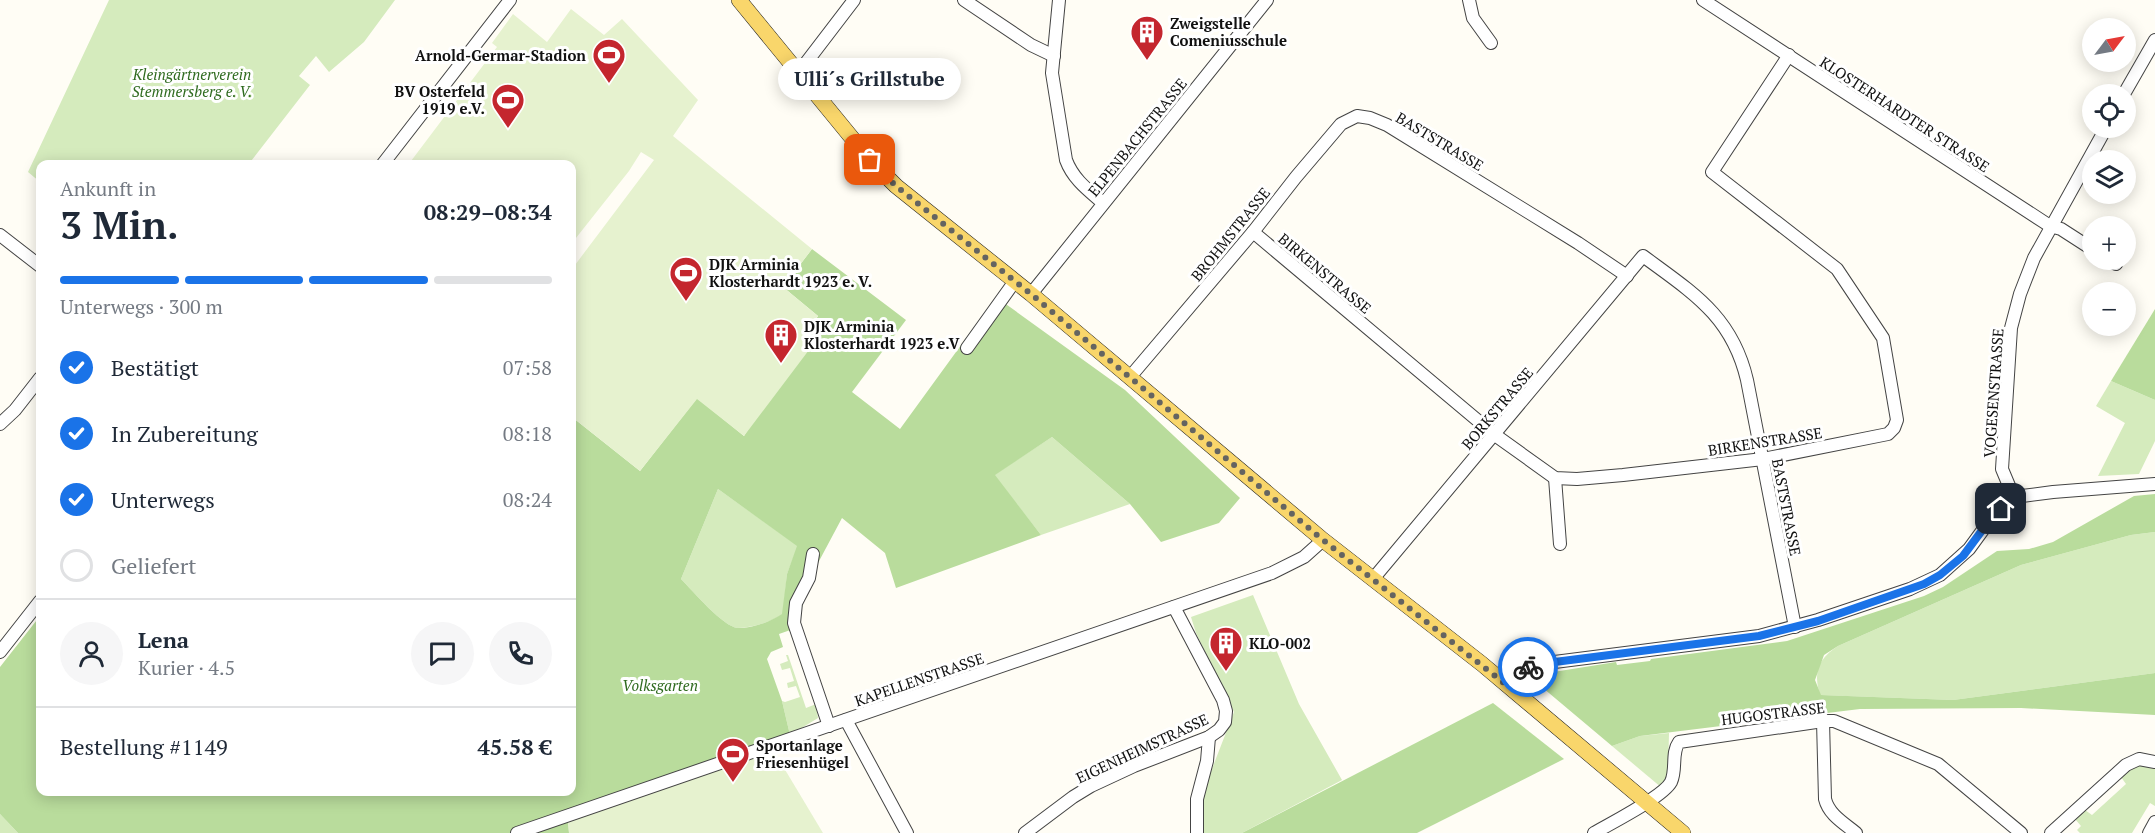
<!DOCTYPE html>
<html lang="de">
<meta charset="utf-8">
<style>
:root{--surface:#fff;--page:#f6f6f7;--text:#1f2937;--muted:#747a83;--line:#e0e1e3;--accent:#1a73e8}
body{margin:0;font-family:"PT Serif",serif;background:var(--page);color:var(--text);height:100vh;display:flex;flex-direction:column;font-size:22px;white-space:nowrap}
*{box-sizing:border-box;margin:0}
p{font-size:20px;color:var(--muted)}
.icon{flex:none;width:33px;height:33px;fill:none;stroke:currentColor;stroke-width:2;stroke-linecap:round;stroke-linejoin:round}
.map{position:relative;flex:1;overflow:hidden}
.side{position:absolute;left:36px;top:160px;width:540px;height:636px;display:flex;flex-direction:column;background:var(--surface);border-radius:12px;box-shadow:0 3px 15px #0003}
.side>*{flex:none}
.needle{width:39px;rotate:58deg}
.tools{position:absolute;left:2082px;top:18px;display:grid;gap:12px}
.tools a{display:grid;place-items:center;width:54px;height:54px;border-radius:50%;background:var(--surface);box-shadow:0 3px 15px #0003;font-size:30px}
.pin{position:absolute;display:grid;place-items:center;width:51px;height:51px;color:#fff;margin:-26px;border-radius:12px;box-shadow:0 3px 9px #0006}
.courier{position:absolute;display:grid;place-items:center;width:60px;height:60px;margin:-30px;border:4px solid #1a73e8;border-radius:50%;background:#fff;color:#222;box-shadow:0 2px 8px #0007}
.bubble{position:absolute;height:42px;border-radius:21px;background:var(--surface);box-shadow:0 3px 15px #0003;font-size:20px;font-weight:700;line-height:42px;text-align:center}
.headline em{font-style:normal;font-weight:700}
.headline div{display:flex;flex-direction:column-reverse}
.headline{display:flex;align-items:center;justify-content:space-between;height:102px;padding:0 24px}
h1{font-size:39px;font-weight:700;line-height:45px}
.bar{display:grid;grid-template-columns:repeat(4,1fr);gap:9px 6px;align-content:center;height:72px;padding:0 24px}
.bar i{height:8px;border-radius:4px;background:var(--line)}
.bar .current{background:var(--accent)}
.bar p{grid-column:span 4}
.line{display:flex;align-items:center;gap:15px;padding:0 24px;border-top:2px solid var(--line)}
.line div{flex:1}
.round{display:grid;place-items:center;flex:none;width:63px;height:63px;border-radius:32px;background:var(--page)}
ol{padding:0 24px;list-style:none}
li{display:flex;align-items:center;gap:18px;height:66px}
li p{margin-inline-start:auto}
li .icon{padding:6px;border-radius:50%;background:var(--accent);color:#fff;stroke-width:4}
li:last-child{color:var(--muted)}
li i{width:33px;height:33px;border:3px solid var(--line);border-radius:50%}
.map>svg:first-child{display:block}
.green{fill:#d5ebbd}
.forest{fill:#b9dc9c;fill-rule:evenodd}
.pitch{fill:#e6f2cf}
.lines{fill:none;stroke-linecap:round;stroke-linejoin:round}
.minor-casing{stroke:#444;stroke-width:14}
.major-casing{stroke:#222;stroke-width:16}
.minor{stroke:#fff;stroke-width:12}
.major{stroke:#f9d66b;stroke-width:15}
.done{stroke:#646461;stroke-width:6;stroke-dasharray:0 10.8}
.route{stroke:#1a73e8;stroke-width:8}
.labels{text-anchor:middle;dominant-baseline:central;stroke-width:6;stroke-linejoin:round;paint-order:stroke}
.poi-label{font-size:15px;font-weight:bold;fill:#111;stroke:#fff;text-anchor:start}
.park-label{font-size:15px;font-style:italic;fill:#2f6b1f;stroke:#fff}
.street-label{font-size:15px;fill:#111;stroke:#fff}
</style>
<div class="map">
<svg width="2155" height="833" viewBox="0 0 2155 833">
<rect width="100%" height="100%" fill="#fffdf5"/>
<g class="green">
<path d="M 109,0 L 395,0 L 364,42 L 329,72 L 316,56 L 299,76 L 310,85 L 248,165 L 40,165 L 40,182 L 28,172 Z"/>
<path d="M 2111,381 L 2155,400 L 2155,441 L 2139,474 L 2098,476 L 2125,423 L 2096,406 Z"/>
<path d="M 1052,437 L 1130,504 L 1041,535 L 994,475 Z"/>
<path d="M 718,489 L 798,546 L 787,574 L 783,614 C 770,622 753,628 738,628 C 723,627 693,591 681,579 Z"/>
<path d="M 2155,532 L 2155,673 L 1953,700 L 1820,695 C 1813,672 1818,659 1838,646 L 2021,565 L 2131,535 Z"/>
<path d="M 1253,595 L 1299,704 L 1342,780 L 1242,833 L 1201,833 L 1203,792 L 1234,712 L 1196,633 L 1191,617 Z"/>
<path d="M 786,655 L 788,655 L 806,708 L 816,704 L 818,718 L 790,735 L 782,701 L 785,702 L 800,697 L 796,686 L 788,688 L 787,683 L 794,681 L 790,668 L 782,670 L 780,664 L 788,661 Z"/>
<path d="M 1669,733 L 1668,774 L 1662,788 L 1612,746 L 1640,736 Z"/>
<path d="M 2139,765 L 2155,769 L 2155,806 L 2150,803 L 2132,833 L 2080,833 L 2077,830 L 2081,826 L 2075,819 L 2085,810 L 2092,815 L 2126,784 L 2121,777 L 2131,768 Z"/>
<path d="M 0,814 L 18,833 L 0,833 Z"/>
</g>
<g class="forest">
<path d="M 812,249 L 906,320 L 852,392 L 900,429 L 996,297 L 1125,390 L 1240,498 L 1219,523 L 1161,542 L 1130,504 L 1052,437 L 995,475 L 1041,535 L 896,588 L 885,553 L 842,518 L 810,578 L 798,622 L 799,627 L 779,634 L 783,647 L 771,652 L 767,659 L 782,701 L 790,735 L 568,820 L 569,833 L 18,833 L 0,814 L 0,667 L 40,616 L 40,792 L 572,792 L 572,417 L 640,471 L 697,398 L 744,436 L 818,316 L 783,287 ZM 718,489 L 797,546 L 787,574 L 782,614 C 770,622 753,628 738,628 C 723,627 693,591 681,579 Z"/>
<path d="M 2155,309 L 2155,400 L 2111,381 Z"/>
<path d="M 2155,494 L 2155,532 L 2131,535 L 2021,565 L 1838,646 L 1824,655 L 1815,680 L 1821,695 L 1953,700 L 2155,673 L 2155,715 L 2021,708 L 1860,709 L 1640,736 L 1612,746 L 1543,688 L 1540,682 L 1541,676 L 1547,673 L 1616,662 L 1617,665 L 1650,661 L 1651,659 L 1787,641 L 1924,596 L 1943,587 L 1997,551 L 2029,549 L 2053,542 L 2134,496 Z"/>
<path d="M 1493,703 L 1564,759 L 1417,833 L 1242,833 Z"/>
</g>
<g class="pitch">
<path d="M 571,9 L 604,35 L 622,19 L 698,100 L 673,136 L 812,249 L 783,287 L 818,316 L 811,325 L 821,334 L 744,436 L 697,399 L 640,471 L 572,417 L 572,269 L 654,160 L 641,152 L 629,171 L 572,243 L 572,165 L 408,165 L 497,47 L 492,43 L 513,14 L 547,42 Z"/>
<path d="M 772,748 L 823,833 L 569,833 L 568,820 Z"/>
</g>
<g class="lines">
<defs>
<g id="minor">
<path d="M 964,0 L 1031,45 L 1054,56"/>
<path d="M 1059,0 L 1052,73 L 1066,160 C 1073,179 1088,190 1103,203"/>
<path d="M 1469,0 L 1473,18 L 1491,43"/>
<path d="M 1703,0 L 2050,226 L 2061,229 L 2092,249"/>
<path d="M 799,72 L 854,0"/>
<path d="M 2124,94 L 2155,40"/>
<path d="M 382,165 L 510,0"/>
<path d="M 1253,232 L 1495,435 L 1555,478 L 1577,479 L 1623,475 L 1763,459 L 1888,434 L 1894,428 L 1897,420 L 1883,338 L 1837,269 L 1712,172 L 1789,55"/>
<path d="M 0,235 L 40,266"/>
<path d="M 2108,260 L 2116,264"/>
<path d="M 1031,294 L 1267,0"/>
<path d="M 967,348 L 1015,281"/>
<path d="M 1130,377 L 1253,232 L 1296,177 L 1341,124 L 1357,116 L 1370,118 L 1387,125 L 1578,243 L 1627,276"/>
<path d="M 0,424 L 15,410 L 40,378"/>
<path d="M 1555,478 L 1560,544"/>
<path d="M 2015,500 L 2002,469 L 2011,328 L 2020,294 L 2034,258 L 2106,128"/>
<path d="M 813,554 L 809,578 L 796,603 L 794,623 L 829,726"/>
<path d="M 1373,579 L 1643,256 C 1693,293 1732,316 1747,380 L 1795,627"/>
<path d="M 0,652 L 40,601"/>
<path d="M 1509,687 L 1531,665 L 1759,636 L 1818,620 L 1910,589 L 1940,575 L 1969,549 L 1996,512 L 2022,496 L 2053,492 L 2155,484"/>
<path d="M 846,720 L 907,833"/>
<path d="M 1823,721 L 1825,799 C 1829,815 1844,823 1856,833"/>
<path d="M 517,833 L 1272,573 L 1304,557 L 1323,540"/>
<path d="M 1025,833 L 1073,797 L 1091,786 L 1134,766 L 1209,737 L 1219,730 L 1225,722 L 1226,711 L 1223,700 L 1174,607"/>
<path d="M 1197,833 L 1197,799 L 1207,761 L 1209,737"/>
<path d="M 1594,833 C 1611,823 1663,797 1671,782 C 1677,769 1671,753 1679,742 L 1823,721 L 1834,721 L 1938,764 L 2021,833"/>
<path d="M 2051,833 L 2126,765 L 2139,759 L 2155,762"/>
<path d="M 2149,833 L 2155,822"/>
</g>
<path id="major" d="M 739,0 L 870,160 L 896,186 L 1031,294 L 1323,540 L 1482,664 L 1683,833"/>
</defs>
<use href="#minor" class="minor-casing"/>
<use href="#major" class="major-casing"/>
<use href="#minor" class="minor"/>
<use href="#major" class="major"/>
</g>
<g class="lines">
<path class="done" d="M 870,160 L 896,186 L 1031,294 L 1323,540 L 1509,687 L 1528,667"/>
<path class="route" d="M 1528,667 L 1531,665 L 1759,636 L 1818,621 L 1924,584 L 1940,575 L 1963,556 L 1992,517 L 2001,509"/>
</g>
<defs>
<symbol id="building-pin" viewBox="-11 -11 22 30"><path d="M0 17L-7.5 6A9.5 9.5 0 1 1 7.5 6Z" fill="#c4262e" stroke="#fff"/><path d="M-4-6H4V6H1V3H-1V6H-4ZM-2.5-4.3h1.7v1.8h-1.7ZM.8-4.3h1.7v1.8H.8ZM-2.5-1h1.7V.8h-1.7ZM.8-1h1.7V.8H.8Z" fill="#fff"/></symbol>
<symbol id="stadium-pin" viewBox="-11 -11 22 30"><path d="M0 17L-7.5 6A9.5 9.5 0 1 1 7.5 6Z" fill="#c4262e" stroke="#fff"/><path d="M0-5a6.5 5 0 1 0 0 10a6.5 5 0 1 0 0-10ZM-3.5-1.8h7v3.6h-7Z" fill="#fff"/></symbol>
</defs>
<g fill-rule="evenodd">
<use href="#building-pin" x="1128" y="13" width="38" height="52"/>
<use href="#stadium-pin" x="590" y="36" width="38" height="52"/>
<use href="#stadium-pin" x="489" y="81" width="38" height="52"/>
<use href="#stadium-pin" x="667" y="254" width="38" height="52"/>
<use href="#building-pin" x="762" y="316" width="38" height="52"/>
<use href="#building-pin" x="1207" y="624" width="38" height="52"/>
<use href="#stadium-pin" x="714" y="735" width="38" height="52"/>
</g>
<g class="labels">
<g class="poi-label">
<text x="1170" y="23">Zweigstelle<tspan x="1170" dy="17">Comeniusschule</tspan></text>
<text x="586" y="55" text-anchor="end">Arnold-Germar-Stadion</text>
<text x="485" y="91" text-anchor="end">BV Osterfeld<tspan x="485" dy="17">1919 e.V.</tspan></text>
<text x="709" y="264">DJK Arminia<tspan x="709" dy="17">Klosterhardt 1923 e. V.</tspan></text>
<text x="804" y="326">DJK Arminia<tspan x="804" dy="17">Klosterhardt 1923 e.V</tspan></text>
<text x="1249" y="643">KLO-002</text>
<text x="756" y="745">Sportanlage<tspan x="756" dy="17">Friesenhügel</tspan></text>
</g>
<g class="park-label">
<text x="192" y="74">Kleingärtnerverein<tspan x="192" dy="17">Stemmersberg e. V.</tspan></text>
<text x="660" y="685">Volksgarten</text>
</g>
<g class="street-label">
<text transform="translate(1905 114) rotate(33)">KLOSTERHARDTER STRASSE</text>
<text transform="translate(1137 137) rotate(-51)">ELPENBACHSTRASSE</text>
<text transform="translate(1440 141) rotate(31)">BASTSTRASSE</text>
<text transform="translate(1230 234) rotate(-51)">BROHMSTRASSE</text>
<text transform="translate(1325 273) rotate(40)">BIRKENSTRASSE</text>
<text transform="translate(1993 393) rotate(-86)">VOGESENSTRASSE</text>
<text transform="translate(1497 408) rotate(-50)">BORKSTRASSE</text>
<text transform="translate(1765 441) rotate(-9)">BIRKENSTRASSE</text>
<text transform="translate(1787 507) rotate(79)">BASTSTRASSE</text>
<text transform="translate(919 679) rotate(-19)">KAPELLENSTRASSE</text>
<text transform="translate(1773 713) rotate(-7)">HUGOSTRASSE</text>
<text transform="translate(1142 748) rotate(-25)">EIGENHEIMSTRASSE</text>
</g>
</g>
</svg>
<div class="tools">
<a><svg class="needle" viewBox="-14 -14 28 28"><path d="M0-13l5 13h-10z" fill="#e53935"/><path d="M0 13l5-13h-10z" fill="#747a83"/></svg></a>
<a><svg class="icon" aria-label="locate" viewBox="0 0 24 24"><circle cx="12" cy="12" r="6"/><path d="M12 2v4M12 18v4M2 12h4M18 12h4"/></svg></a>
<a><svg class="icon" aria-label="layers" viewBox="0 0 24 24"><path d="M12 4l9 5-9 5-9-5zM3 14l9 5 9-5"/></svg></a>
<a>+</a>
<a>−</a>
</div>
<div class="pin" style="left:870px;top:160px;background:#ea580c"><svg class="icon" aria-label="bag" viewBox="0 0 24 24"><path d="M5 8h14l-1 12H6zM9 8a3 3 0 0 1 6 0"/></svg></div>
<div class="pin" style="left:2001px;top:509px;background:#1f2937"><svg class="icon" aria-label="home" viewBox="0 0 24 24"><path d="M3 11l9-7 9 7M6 9v11h12V9"/></svg></div>
<div class="courier" style="left:1528px;top:667px"><svg class="icon" aria-label="bike" viewBox="0 0 24 24"><circle cx="6" cy="16" r="4"/><circle cx="18" cy="16" r="4"/><path d="M6 16l4-8h5l3 8M10 8l3 8H6M13 5h3"/></svg></div>
<div class="bubble" style="left:778px;top:58px;width:183px">Ulli´s Grillstube</div>
<section class="side">
<div class="headline"><div><h1>3 Min.</h1><p>Ankunft in</p></div><em>08:29–08:34</em></div>
<div class="bar"><i class="current"></i><i class="current"></i><i class="current"></i><i></i><p>Unterwegs · 300 m</p></div>
<ol>
<li><svg class="icon" aria-label="check" viewBox="0 0 24 24"><path d="M5 12l5 5 9-10"/></svg>Bestätigt<p>07:58</p></li>
<li><svg class="icon" aria-label="check" viewBox="0 0 24 24"><path d="M5 12l5 5 9-10"/></svg>In Zubereitung<p>08:18</p></li>
<li><svg class="icon" aria-label="check" viewBox="0 0 24 24"><path d="M5 12l5 5 9-10"/></svg>Unterwegs<p>08:24</p></li>
<li><i></i>Geliefert</li>
</ol>
<div class="line" style="height:108px"><a class="round"><svg class="icon" aria-label="person" viewBox="0 0 24 24"><circle cx="12" cy="8" r="4"/><path d="M4 21q1-7 8-7t8 7"/></svg></a><div><b>Lena</b><p>Kurier · 4.5</p></div><a class="round"><svg class="icon" aria-label="chat" viewBox="0 0 24 24"><path d="M4 5h16v11H9l-5 4z"/></svg></a><a class="round"><svg class="icon" aria-label="phone" viewBox="0 0 24 24"><path d="M5 4h4l2 5-3 2q2 4 5 5l2-3 5 2v4C11 20 4 13 5 4z"/></svg></a></div>
<div class="line" style="height:78px"><div>Bestellung #1149</div><b>45.58 €</b></div>
</section>
</div>
